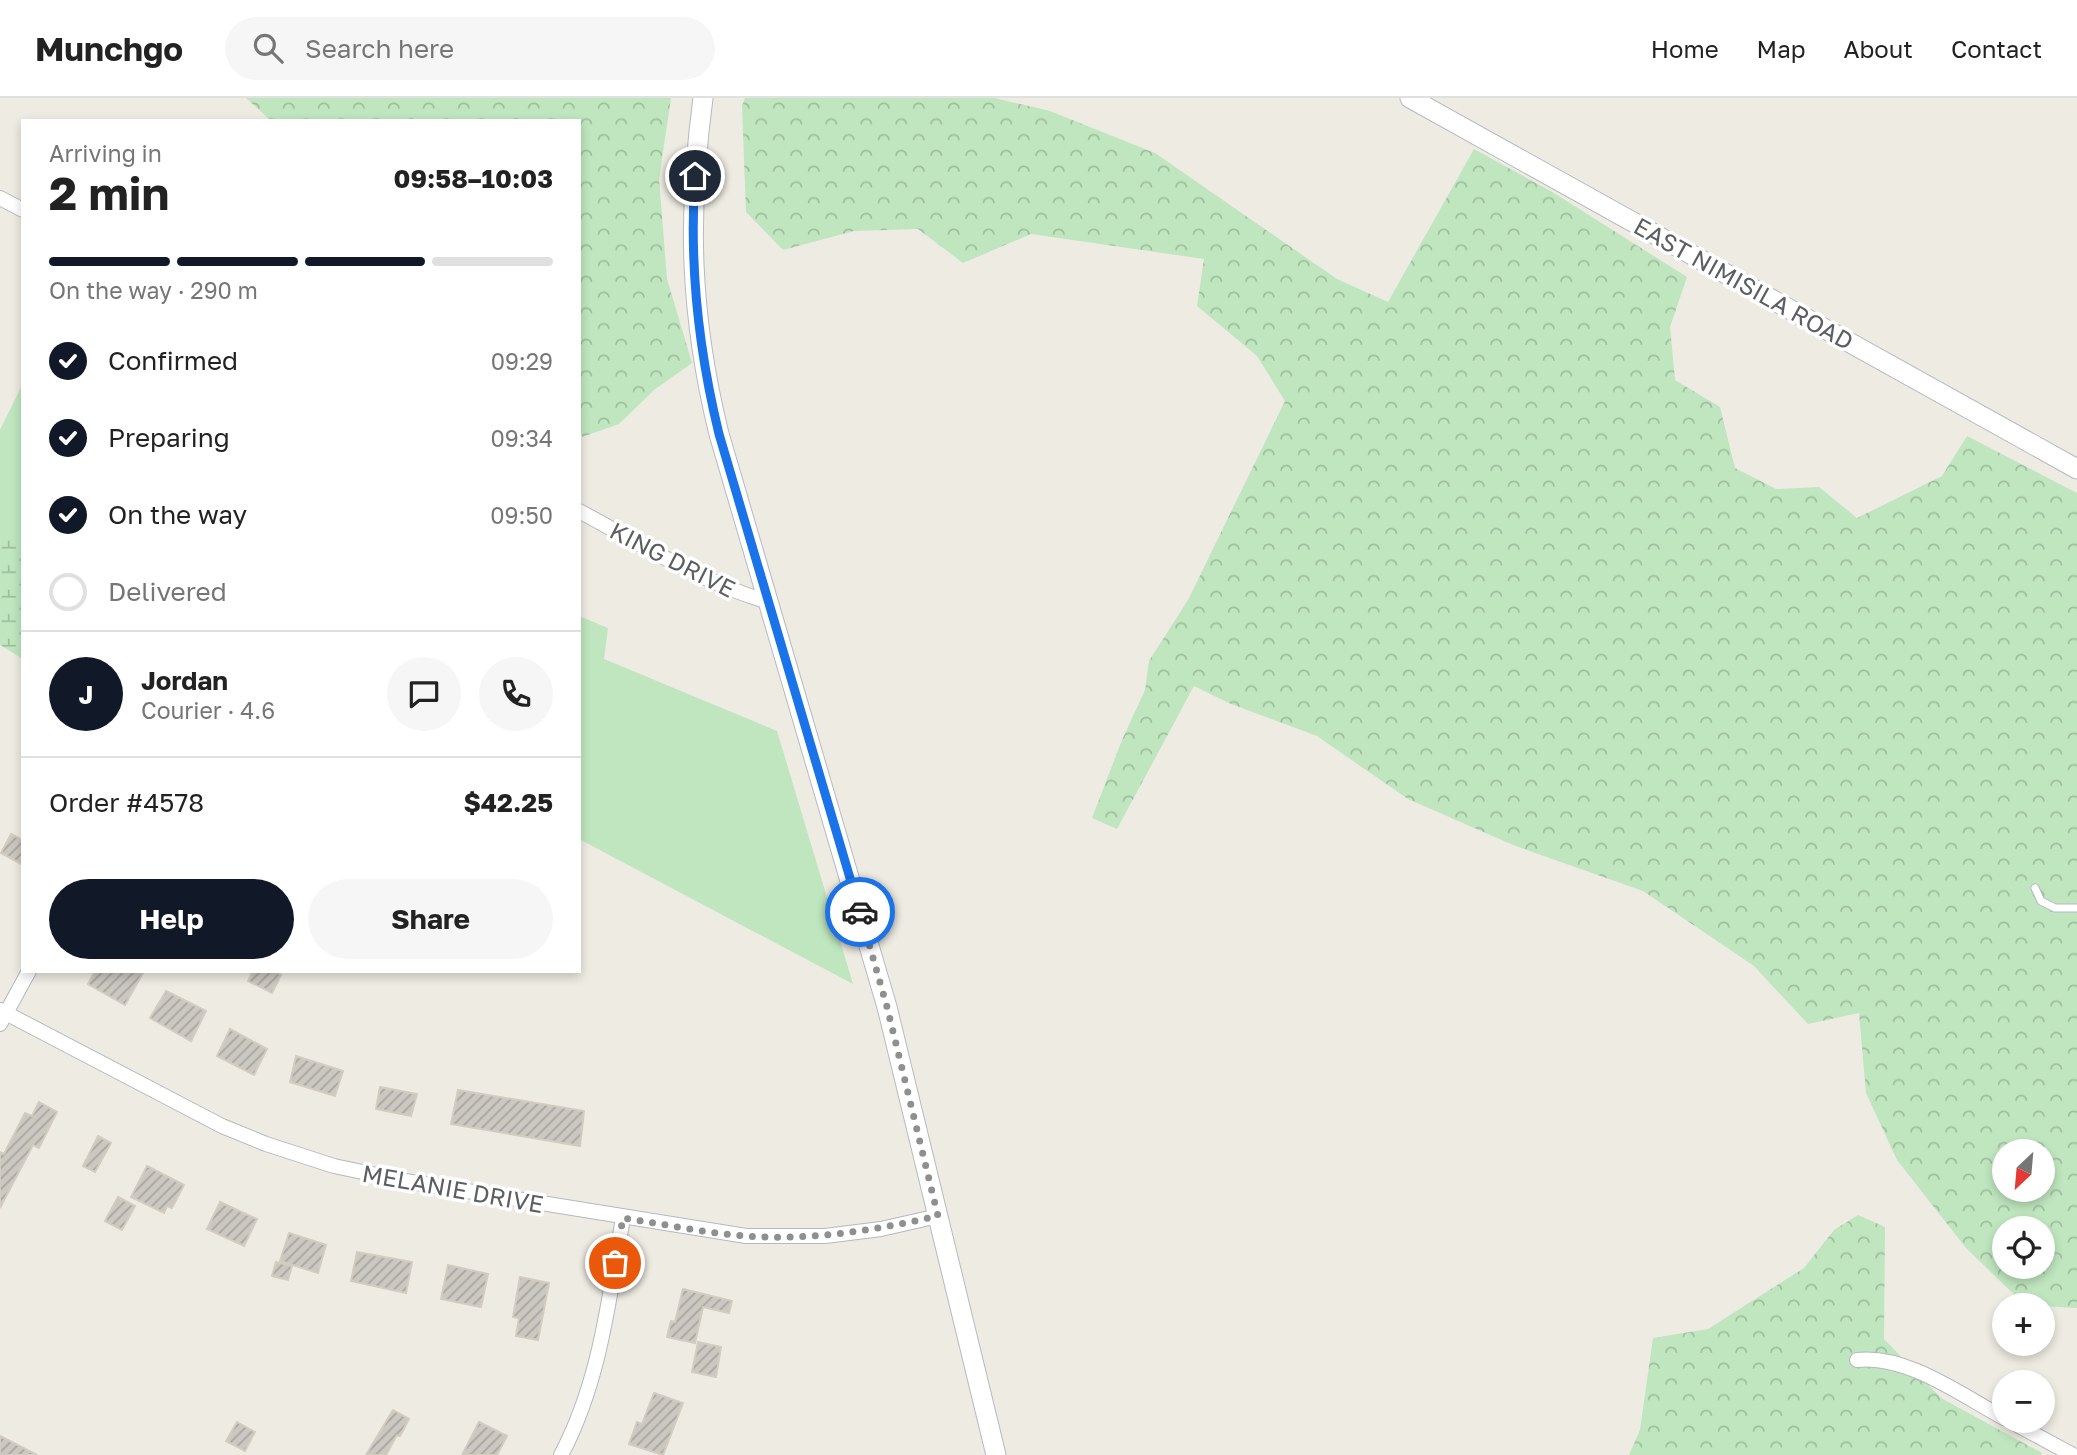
<!DOCTYPE html>
<meta charset="utf-8">
<style>
:root{--surface:#fff;--page:#f6f6f6;--text:#222;--muted:#767676;--line:#e0e0e0;--accent:#111827}
body{margin:0;font-family:"Golos Text",sans-serif;background:var(--page);color:var(--text);height:100vh;display:flex;flex-direction:column;font-size:26px;white-space:nowrap}
*{box-sizing:border-box;margin:0}
p{font-size:23px;color:var(--muted)}
.icon{flex:none;width:38px;height:38px;fill:none;stroke:currentColor;stroke-width:2;stroke-linecap:round;stroke-linejoin:round}
.map{position:relative;flex:1;overflow:hidden}
.details{position:absolute;left:21px;top:21px;width:560px;height:854px;display:flex;flex-direction:column;background:var(--surface);border-radius:0px;box-shadow:0 4px 10px #0003}
.details>*{flex:none}
.needle{width:46px;rotate:206deg}
.buttons{position:absolute;left:1992px;top:1041px;display:grid;gap:14px}
.buttons a{display:grid;place-items:center;width:63px;height:63px;border-radius:50%;background:var(--surface);box-shadow:0 4px 10px #0003;font-size:35px}
.pin{position:absolute;display:grid;place-items:center;width:60px;height:60px;color:#fff;margin:-30px;border:4px solid #fff;border-radius:50%;box-shadow:0 2px 7px #0007}
.courier{position:absolute;display:grid;place-items:center;width:70px;height:70px;margin:-35px;border:5px solid #1a73e8;border-radius:50%;background:#fff;color:#222;box-shadow:0 2px 9px #0007}
.head em{font-style:normal;font-weight:700}
.head div{display:flex;flex-direction:column-reverse}
.head{display:flex;align-items:center;justify-content:space-between;height:119px;padding:0 28px}
h1{font-size:46px;font-weight:700;line-height:52px}
.bar{display:grid;grid-template-columns:repeat(4,1fr);gap:10px 7px;align-content:center;height:84px;padding:0 28px}
.bar i{height:9px;border-radius:5px;background:var(--line)}
.bar .current{background:var(--accent)}
.bar p{grid-column:span 4}
.line{display:flex;align-items:center;gap:18px;padding:0 28px;border-top:2px solid var(--line)}
.line div{flex:1}
.round{display:grid;place-items:center;flex:none;width:74px;height:74px;border-radius:37px;background:var(--page)}
ol{padding:0 28px;list-style:none}
li{display:flex;align-items:center;gap:21px;height:77px}
li p{margin-inline-start:auto}
li .icon{padding:7px;border-radius:50%;background:var(--accent);color:#fff;stroke-width:4}
li:last-child{color:var(--muted)}
li i{width:38px;height:38px;border:4px solid var(--line);border-radius:50%}
.primary-button{display:flex;gap:14px;margin-top:auto;padding:14px 28px}
.primary-button a{flex:1;height:80px;border-radius:42px;background:var(--accent);color:#fff;font-size:28px;font-weight:700;line-height:80px;text-align:center}
.primary-button a+a{background:var(--page);color:var(--text)}
header{display:flex;align-items:center;gap:42px;box-sizing:border-box;height:98px;padding:0 35px;background:var(--surface);border-bottom:2px solid var(--line)}
header strong{font-size:33px}
nav{display:flex;gap:38px;margin-inline-start:auto;font-size:24px}
.search{width:490px;height:63px;background:var(--page);display:flex;align-items:center;gap:18px;box-sizing:border-box;padding:0 24px;border-radius:38px;color:var(--muted);font-size:26px}
.map>svg:first-child{display:block}
.grass{fill:#bfe6be}
.forest{fill:url(#forest-crowns);fill-rule:evenodd}
.wetland{fill:url(#wetland-marsh)}
.building{fill:url(#building-hatch);stroke:#d3ccc0;stroke-width:2}
.lines{fill:none;stroke-linecap:round;stroke-linejoin:round}
.lane-casing{stroke:#b5b9bd;stroke-width:9}
.street-casing{stroke:#b5b9bd;stroke-width:16}
.secondary-casing{stroke:#b6babf;stroke-width:21}
.lane{stroke:#fff;stroke-width:7}
.street{stroke:#fff;stroke-width:14}
.secondary{stroke:#fff;stroke-width:19}
.done{stroke:#8e908f;stroke-width:7;stroke-dasharray:0 12.6}
.route{stroke:#1a73e8;stroke-width:9}
.labels{text-anchor:middle;dominant-baseline:central;stroke-width:7;stroke-linejoin:round;paint-order:stroke}
.street-label{font-size:24px;fill:#5b5f63;stroke:#fff}
</style>
<header>
<strong>Munchgo</strong>
<div class="search"><svg class="icon" aria-label="search" viewBox="0 0 24 24"><circle cx="10" cy="10" r="6"/><path d="M15 15l6 6"/></svg>Search here</div>
<nav><a>Home</a><a>Map</a><a>About</a><a>Contact</a></nav>
</header>
<div class="map">
<svg width="2077" height="1357" viewBox="0 0 2077 1357">
<defs>
<pattern id="forest-crowns" width="20" height="18" patternUnits="userSpaceOnUse" patternTransform="scale(1.75)"><rect width="20" height="18" fill="#bfe6be"/><path d="M2 6a3 3 0 1 1 6 0M12 15a3 3 0 1 1 6 0" fill="none" stroke="#9ebe9e"/></pattern>
<pattern id="wetland-marsh" width="20" height="14" patternUnits="userSpaceOnUse" patternTransform="scale(1.75)"><rect width="20" height="14" fill="#bfe6be"/><path d="M1 5h8M5 5V1M11 12h8M15 12V8" fill="none" stroke="#9ebe9e"/></pattern>
<pattern id="building-hatch" width="6" height="6" patternUnits="userSpaceOnUse" patternTransform="scale(1.75)"><rect width="6" height="6" fill="#cbc7c1"/><path d="M-1 1l2-2M0 6l6-6M5 7l2-2" fill="none" stroke="#a8a5a0"/></pattern>
</defs>
<rect width="100%" height="100%" fill="#eeebe2"/>
<g class="grass">
<path d="M 23,285 L 23,449 L 0,438 L 0,332 Z"/>
<path d="M 579,518 L 608,530 L 604,561 L 777,633 L 853,886 L 579,741 Z"/>
</g>
<g class="forest">
<path d="M 246,0 L 671,0 L 659,81 L 667,181 L 692,265 L 654,292 L 619,326 L 582,339 L 579,316 L 579,23 L 271,23 Z"/>
<path d="M 745,0 L 994,0 L 1050,13 L 1155,55 L 1337,181 L 1388,204 L 1474,51 L 1554,95 L 1687,179 L 1670,229 L 1675,282 L 1720,309 L 1735,370 L 1776,391 L 1819,389 L 1857,420 L 1942,378 L 1967,338 L 2077,395 L 2077,1210 L 2025,1207 L 1966,1150 L 1897,1062 L 1866,995 L 1859,915 L 1808,926 L 1754,868 L 1643,793 L 1513,747 L 1408,701 L 1317,638 L 1231,606 L 1194,588 L 1117,731 L 1092,720 L 1122,642 L 1145,592 L 1149,563 L 1188,502 L 1285,303 L 1257,258 L 1197,208 L 1204,161 L 1031,136 L 963,165 L 918,131 L 854,133 L 783,152 L 746,114 L 742,8 ZM 2004,1054 L 2042,1054 L 2042,1092 L 2004,1092 ZM 2004,1130 L 2042,1130 L 2042,1169 L 2004,1169 Z"/>
<path d="M 1858,1117 L 1885,1129 L 1884,1241 L 1941,1300 L 2042,1355 L 2041,1357 L 1629,1357 L 1640,1332 L 1653,1240 L 1708,1231 L 1804,1170 L 1834,1132 Z"/>
</g>
<path class="wetland" d="M 0,435 L 23,447 L 23,561 L 0,547 Z"/>
<g class="building">
<path d="M 11,736 L 23,742 L 23,767 L 1,755 Z"/>
<path d="M 95,873 L 144,873 L 125,907 L 88,886 Z"/>
<path d="M 253,873 L 274,873 L 281,877 L 272,895 L 248,883 Z"/>
<path d="M 166,893 L 206,913 L 191,943 L 150,920 Z"/>
<path d="M 230,931 L 267,951 L 254,977 L 217,958 Z"/>
<path d="M 296,958 L 343,973 L 335,998 L 290,984 Z"/>
<path d="M 380,989 L 417,996 L 411,1018 L 376,1011 Z"/>
<path d="M 458,992 L 584,1013 L 580,1048 L 451,1026 Z"/>
<path d="M 39,1004 L 57,1014 L 39,1050 L 33,1047 L 0,1110 L 0,1054 L 4,1056 L 25,1015 L 32,1018 Z"/>
<path d="M 98,1038 L 111,1045 L 95,1074 L 83,1068 Z"/>
<path d="M 147,1068 L 184,1087 L 172,1110 L 167,1108 L 164,1115 L 131,1099 Z"/>
<path d="M 118,1099 L 135,1108 L 122,1132 L 105,1123 Z"/>
<path d="M 220,1104 L 257,1121 L 244,1148 L 207,1131 Z"/>
<path d="M 289,1135 L 326,1147 L 318,1175 L 280,1163 Z"/>
<path d="M 357,1154 L 412,1164 L 406,1195 L 351,1183 Z"/>
<path d="M 276,1164 L 292,1168 L 288,1182 L 272,1178 Z"/>
<path d="M 448,1167 L 488,1176 L 481,1209 L 441,1201 Z"/>
<path d="M 520,1179 L 549,1185 L 538,1242 L 516,1238 L 519,1220 L 513,1219 Z"/>
<path d="M 683,1191 L 732,1203 L 729,1215 L 703,1209 L 695,1245 L 667,1239 L 671,1223 L 675,1224 Z"/>
<path d="M 698,1244 L 721,1249 L 716,1279 L 692,1274 Z"/>
<path d="M 654,1295 L 683,1305 L 663,1357 L 629,1346 L 637,1324 L 642,1326 Z"/>
<path d="M 393,1312 L 409,1321 L 400,1338 L 397,1337 L 386,1357 L 366,1357 Z"/>
<path d="M 237,1324 L 255,1334 L 245,1353 L 226,1343 Z"/>
<path d="M 479,1324 L 507,1338 L 497,1357 L 462,1357 Z"/>
<path d="M 0,1338 L 37,1357 L 0,1357 Z"/>
</g>
<g class="lines">
<defs>
<path id="lane" d="M 2035,790 L 2041,803 L 2055,810 L 2077,810"/>
<g id="street">
<path d="M 0,100 L 23,112"/>
<path d="M 579,413 C 641,446 702,485 769,504"/>
<path d="M 0,912 L 222,1028 L 266,1046 L 334,1068 L 405,1083 L 746,1138 L 825,1138 L 881,1131 L 938,1118"/>
<path d="M 0,926 L 29,873"/>
<path d="M 1857,1262 C 1906,1256 1961,1297 2004,1320"/>
<path d="M 2010,1323 L 2073,1357"/>
<path d="M 561,1357 C 600,1284 609,1200 623,1120"/>
</g>
<g id="secondary">
<path d="M 703,0 C 687,120 690,218 719,336 L 887,909 L 996,1357"/>
<path d="M 1410,0 L 2077,371"/>
</g>
</defs>
<use href="#lane" class="lane-casing"/>
<use href="#street" class="street-casing"/>
<use href="#secondary" class="secondary-casing"/>
<use href="#lane" class="lane"/>
<use href="#street" class="street"/>
<use href="#secondary" class="secondary"/>
</g>
<g class="lines">
<path class="done" d="M 615,1165 L 623,1120 C 664,1126 705,1135 746,1138 C 811,1143 875,1132 938,1118 L 887,909 L 860,814"/>
<path class="route" d="M 695,78 C 689,166 698,250 719,336 L 860,814"/>
</g>
<g class="labels">
<g class="street-label">
<text transform="translate(1744 185) rotate(29)">EAST NIMISILA ROAD</text>
<text transform="translate(673 461) rotate(27)">KING DRIVE</text>
<text transform="translate(453 1090) rotate(10)">MELANIE DRIVE</text>
</g>
</g>
</svg>
<div class="buttons">
<a><svg class="needle" viewBox="-14 -14 28 28"><path d="M0-13l5 13h-10z" fill="#e53935"/><path d="M0 13l5-13h-10z" fill="#767676"/></svg></a>
<a><svg class="icon" aria-label="locate" viewBox="0 0 24 24"><circle cx="12" cy="12" r="6"/><path d="M12 2v4M12 18v4M2 12h4M18 12h4"/></svg></a>
<a>+</a>
<a>−</a>
</div>
<div class="pin" style="left:615px;top:1165px;background:#ea580c"><svg class="icon" aria-label="bag" viewBox="0 0 24 24"><path d="M5 8h14l-1 12H6zM9 8a3 3 0 0 1 6 0"/></svg></div>
<div class="pin" style="left:695px;top:78px;background:#1f2937"><svg class="icon" aria-label="home" viewBox="0 0 24 24"><path d="M3 11l9-7 9 7M6 9v11h12V9"/></svg></div>
<div class="courier" style="left:860px;top:814px"><svg class="icon" aria-label="car" viewBox="0 0 24 24"><path d="M5 17H2v-5l4-1 3-4h7l3 4 3 1v5h-3M9 17h6M6 11h13"/><circle cx="7" cy="17" r="2"/><circle cx="17" cy="17" r="2"/></svg></div>
<section class="details">
<div class="head"><div><h1>2 min</h1><p>Arriving in</p></div><em>09:58–10:03</em></div>
<div class="bar"><i class="current"></i><i class="current"></i><i class="current"></i><i></i><p>On the way · 290 m</p></div>
<ol>
<li><svg class="icon" aria-label="check" viewBox="0 0 24 24"><path d="M5 12l5 5 9-10"/></svg>Confirmed<p>09:29</p></li>
<li><svg class="icon" aria-label="check" viewBox="0 0 24 24"><path d="M5 12l5 5 9-10"/></svg>Preparing<p>09:34</p></li>
<li><svg class="icon" aria-label="check" viewBox="0 0 24 24"><path d="M5 12l5 5 9-10"/></svg>On the way<p>09:50</p></li>
<li><i></i>Delivered</li>
</ol>
<div class="line" style="height:126px"><b class="round" style="background:var(--accent);color:#fff">J</b><div><b>Jordan</b><p>Courier · 4.6</p></div><a class="round"><svg class="icon" aria-label="chat" viewBox="0 0 24 24"><path d="M4 5h16v11H9l-5 4z"/></svg></a><a class="round"><svg class="icon" aria-label="phone" viewBox="0 0 24 24"><path d="M5 4h4l2 5-3 2q2 4 5 5l2-3 5 2v4C11 20 4 13 5 4z"/></svg></a></div>
<div class="line" style="height:91px"><div>Order #4578</div><b>$42.25</b></div>
<div class="primary-button"><a>Help</a><a>Share</a></div>
</section>
</div>
